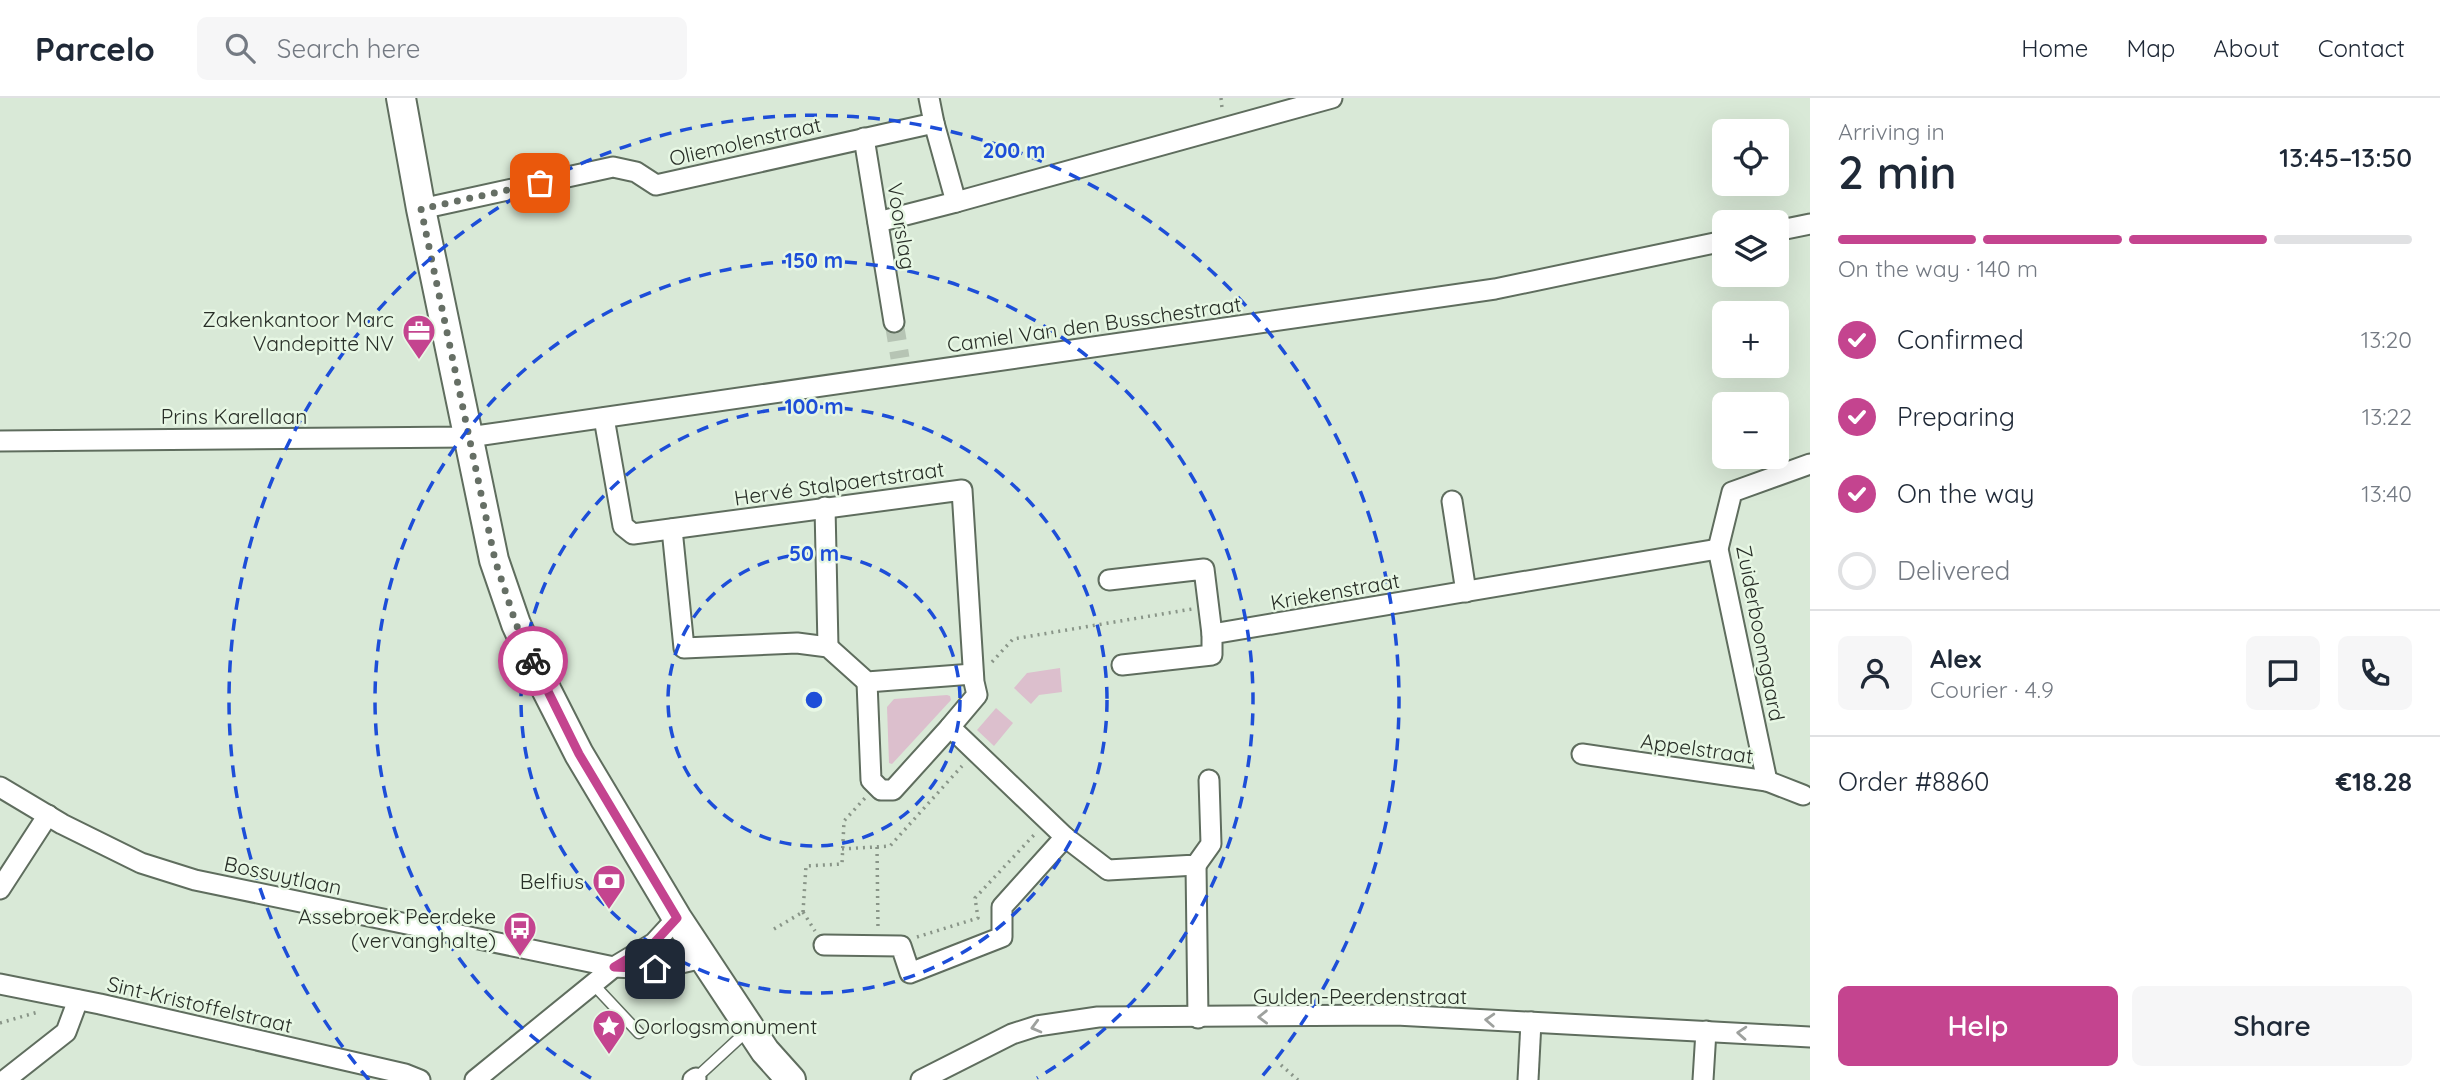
<!DOCTYPE html>
<meta charset="utf-8">
<style>
:root{--surface:#fff;--page:#f6f6f7;--text:#1f2937;--muted:#747a83;--line:#e0e1e3;--accent:#c4448f}
body{margin:0;font-family:Quicksand,sans-serif;background:var(--page);color:var(--text);height:100vh;display:flex;flex-direction:column;font-size:26px;white-space:nowrap}
*{box-sizing:border-box;margin:0}
p{font-size:23px;color:var(--muted)}
.icon{flex:none;width:38px;height:38px;fill:none;stroke:currentColor;stroke-width:2;stroke-linecap:round;stroke-linejoin:round}
.map{position:relative;flex:1;overflow:hidden}
.details{display:flex;flex-direction:column;background:var(--surface);width:630px}
.details>*{flex:none}
.controls{position:absolute;left:1712px;top:21px;display:grid;gap:14px}
.controls a{display:grid;place-items:center;width:77px;height:77px;border-radius:10px;background:var(--surface);box-shadow:0 7px 28px #0002;font-size:35px}
.pin{position:absolute;display:grid;place-items:center;width:60px;height:60px;color:#fff;margin:-30px;border-radius:14px;box-shadow:0 4px 10px #0006}
.courier{position:absolute;display:grid;place-items:center;width:70px;height:70px;margin:-35px;border:5px solid #c4448f;border-radius:50%;background:#fff;color:#222;box-shadow:0 2px 9px #0007}
.overview em{font-style:normal;font-weight:600}
.overview div{display:flex;flex-direction:column-reverse}
.overview{display:flex;align-items:center;justify-content:space-between;height:119px;padding:0 28px}
h1{font-size:46px;font-weight:600;line-height:52px}
.bar{display:grid;grid-template-columns:repeat(4,1fr);gap:10px 7px;align-content:center;height:84px;padding:0 28px}
.bar i{height:9px;border-radius:5px;background:var(--line)}
.bar .selected{background:var(--accent)}
.bar p{grid-column:span 4}
.line{display:flex;align-items:center;gap:18px;padding:0 28px;border-top:2px solid var(--line)}
.line div{flex:1}
.round{display:grid;place-items:center;flex:none;width:74px;height:74px;border-radius:10px;background:var(--page)}
ol{padding:0 28px;list-style:none}
li{display:flex;align-items:center;gap:21px;height:77px}
li p{margin-inline-start:auto}
li .icon{padding:7px;border-radius:50%;background:var(--accent);color:#fff;stroke-width:4}
li:last-child{color:var(--muted)}
li i{width:38px;height:38px;border:4px solid var(--line);border-radius:50%}
.primary-button{display:flex;gap:14px;margin-top:auto;padding:14px 28px}
.primary-button a{flex:1;height:80px;border-radius:10px;background:var(--accent);color:#fff;font-size:28px;font-weight:600;line-height:80px;text-align:center}
.primary-button a+a{background:var(--page);color:var(--text)}
header{display:flex;align-items:center;gap:42px;box-sizing:border-box;height:98px;padding:0 35px;background:var(--surface);border-bottom:2px solid var(--line)}
header strong{font-size:33px}
nav{display:flex;gap:38px;margin-inline-start:auto;font-size:24px}
.search{width:490px;height:63px;background:var(--page);display:flex;align-items:center;gap:18px;box-sizing:border-box;padding:0 24px;border-radius:10px;color:var(--muted);font-size:26px}
main{display:flex;flex:1;min-height:0}
.map>svg:first-child{display:block}
.green{fill:#dcbfcd}
.lines{fill:none;stroke-linecap:round;stroke-linejoin:round}
.street-tunnel{stroke:#b6c4b4;stroke-width:19;stroke-dasharray:19 10;stroke-linecap:butt}
.lane-casing{stroke:#5f6d5e;stroke-width:13}
.street-casing{stroke:#5f6d5e;stroke-width:23}
.secondary-casing{stroke:#5f6d5e;stroke-width:32}
.path{stroke:#899588;stroke-width:3.5;stroke-dasharray:2 5;stroke-linecap:butt}
.lane{stroke:#fff;stroke-width:10}
.street{stroke:#fff;stroke-width:19}
.secondary{stroke:#fff;stroke-width:28}
.oneway{stroke:#9ea19e}
.done{stroke:#666f65;stroke-width:7;stroke-dasharray:0 12.6}
.route{stroke:#c4448f;stroke-width:9}
.ring{fill:none;stroke:#1d4ed8;stroke-width:3.5;stroke-dasharray:12 9}
.labels{text-anchor:middle;dominant-baseline:central;stroke-width:5;stroke-linejoin:round;paint-order:stroke}
.street-label{font-size:21px;fill:#282e27;stroke:#e7f7e4}
.poi-label{font-size:21px;fill:#282e27;stroke:#e7f7e4;text-anchor:end}
.centre{fill:#1d4ed8;stroke:#e7f7e4;stroke-width:3.5}
.ring-label{font-size:21px;text-anchor:middle;font-weight:bold;fill:#1d4ed8;stroke:#e7f7e4;stroke-width:5;stroke-linejoin:round;paint-order:stroke}
</style>
<header>
<strong>Parcelo</strong>
<div class="search"><svg class="icon" aria-label="search" viewBox="0 0 24 24"><circle cx="10" cy="10" r="6"/><path d="M15 15l6 6"/></svg>Search here</div>
<nav><a>Home</a><a>Map</a><a>About</a><a>Contact</a></nav>
</header>
<main>
<div class="map">
<svg width="1810" height="982" viewBox="0 0 1810 982">
<rect width="100%" height="100%" fill="#d9e9d7"/>
<g class="green">
<path d="M 1060,570 L 1062,594 L 1039,597 L 1031,606 L 1014,590 L 1027,575 Z"/>
<path d="M 947,597 L 950,598 L 951,602 L 892,666 L 889,665 L 887,609 L 894,601 Z"/>
<path d="M 996,610 L 1013,625 L 994,648 L 977,632 Z"/>
</g>
<g class="lines">
<path class="street-tunnel" d="M 894,224 L 900,260"/>
<defs>
<g id="lane">
<path d="M 594,887 L 639,935"/>
<path d="M 696,980 L 747,933"/>
</g>
<g id="street">
<path d="M 864,40 L 894,224"/>
<path d="M 956,104 L 1332,0"/>
<path d="M 421,111 L 613,69 L 636,74 L 656,87 L 934,25 L 929,0"/>
<path d="M 878,124 L 956,104 L 934,25"/>
<path d="M 1776,133 L 1810,126"/>
<path d="M 604,320 L 623,428 L 633,436 L 962,392 L 974,584 L 977,597 L 950,629 L 1065,739 L 1108,772 L 1196,767 L 1211,746 L 1209,682"/>
<path d="M 0,343 L 469,339 L 1495,191 L 1724,143"/>
<path d="M 1452,403 L 1466,494"/>
<path d="M 825,409 L 828,549"/>
<path d="M 672,431 L 684,550 L 797,545 L 828,549 L 867,584 L 973,576"/>
<path d="M 1109,482 L 1204,471 L 1212,536"/>
<path d="M 1122,567 L 1212,557 L 1212,536 L 1718,451"/>
<path d="M 867,584 L 871,682 L 881,692 L 893,692 L 950,629"/>
<path d="M 1582,656 L 1767,683 L 1803,697"/>
<path d="M 1767,683 L 1718,451 L 1732,394 L 1810,366"/>
<path d="M 0,689 L 62,726 L 141,765 L 195,782 L 614,869 L 655,871 L 703,860"/>
<path d="M 1196,767 L 1198,920"/>
<path d="M 0,791 L 48,717"/>
<path d="M 824,847 L 901,848 L 910,875 L 1002,839 L 1002,809 L 1065,739"/>
<path d="M 0,886 L 100,906 L 405,976 L 420,982"/>
<path d="M 5,982 L 66,934 L 78,902"/>
<path d="M 475,982 L 614,869 L 654,845 L 677,820"/>
<path d="M 693,982 L 696,980"/>
<path d="M 921,982 L 1012,936 L 1037,928 L 1098,919 L 1396,917 L 1810,939"/>
<path d="M 1528,982 L 1531,924"/>
<path d="M 1703,982 L 1706,933"/>
</g>
<path id="secondary" d="M 401,0 L 421,111 L 494,462 L 516,526 L 547,593 L 579,656 L 677,820 L 765,953 L 791,982"/>
</defs>
<use href="#lane" class="lane-casing"/>
<use href="#street" class="street-casing"/>
<use href="#secondary" class="secondary-casing"/>
<g class="path">
<path d="M 1221,0 L 1222,10"/>
<path d="M 992,564 L 1013,541 L 1192,511"/>
<path d="M 877,749 L 878,831"/>
<path d="M 842,751 L 890,748 L 962,668"/>
<path d="M 803,814 L 806,768 L 842,766 L 844,723 L 865,700"/>
<path d="M 803,814 L 815,833"/>
<path d="M 774,831 L 803,814"/>
<path d="M 917,839 L 978,820 L 975,800 L 1034,737"/>
<path d="M 0,925 L 38,914"/>
<path d="M 1281,967 L 1298,982"/>
</g>
<use href="#lane" class="lane"/>
<use href="#street" class="street"/>
<use href="#secondary" class="secondary"/>
</g>
<defs><path id="oneway-chevron" d="M-2-3.5L2.5 0L-2 3.5" fill="none" stroke-width="1.6" stroke-linecap="round" stroke-linejoin="round" transform="scale(1.75)"/></defs>
<g class="oneway">
<use href="#oneway-chevron" transform="translate(1263 919) rotate(179)"/>
<use href="#oneway-chevron" transform="translate(1490 922) rotate(-177)"/>
<use href="#oneway-chevron" transform="translate(1036 929) rotate(165)"/>
<use href="#oneway-chevron" transform="translate(1742 935) rotate(-176)"/>
</g>
<g class="lines">
<path class="done" d="M 533,563 L 516,526 L 495,462 L 421,111 L 540,85"/>
<path class="route" d="M 533,563 L 579,656 L 677,820 L 654,845 L 614,869 L 655,871"/>
</g>
<g class="ring">
<circle cx="814" cy="602" r="146"/>
<circle cx="814" cy="602" r="293"/>
<path d="M591 980A439 439 0 1 1 1037 980"/>
<path d="M369 982A585 585 0 1 1 1259 982"/>
</g>
<defs>
<symbol id="office-pin" viewBox="-11 -11 22 30"><path d="M0 17L-7.5 6A9.5 9.5 0 1 1 7.5 6Z" fill="#c4448f" stroke="#e7f7e4"/><path d="M-6-3h4V-5.5h4V-3h4V5H-6ZM-1-4.5V-3h2v-1.5ZM-6 0V1H6V0Z" fill="#fff"/></symbol>
<symbol id="bank-pin" viewBox="-11 -11 22 30"><path d="M0 17L-7.5 6A9.5 9.5 0 1 1 7.5 6Z" fill="#c4448f" stroke="#e7f7e4"/><path d="M-6-4H6V4H-6ZM0-2.3a2.3 2.3 0 1 0 0 4.6a2.3 2.3 0 1 0 0-4.6Z" fill="#fff"/></symbol>
<symbol id="bus-pin" viewBox="-11 -11 22 30"><path d="M0 17L-7.5 6A9.5 9.5 0 1 1 7.5 6Z" fill="#c4448f" stroke="#e7f7e4"/><path d="M-5-6H5V4H4V6H2V4H-2V6H-4V4H-5ZM-3.5-4V0h7V-4ZM-3.5 1.2v1.5H-2V1.2ZM2 1.2v1.5H3.5V1.2Z" fill="#fff"/></symbol>
<symbol id="sight-pin" viewBox="-11 -11 22 30"><path d="M0 17L-7.5 6A9.5 9.5 0 1 1 7.5 6Z" fill="#c4448f" stroke="#e7f7e4"/><path d="M0-6L1.8-2.2L6-1.7L2.9 1.2L3.7 5.4L0 3.3L-3.7 5.4L-2.9 1.2L-6-1.7L-1.8-2.2Z" fill="#fff"/></symbol>
</defs>
<g fill-rule="evenodd">
<use href="#office-pin" x="400" y="214" width="38" height="52"/>
<use href="#bank-pin" x="590" y="764" width="38" height="52"/>
<use href="#bus-pin" x="501" y="811" width="38" height="52"/>
<use href="#sight-pin" x="590" y="909" width="38" height="52"/>
</g>
<g class="labels">
<g class="street-label">
<text transform="translate(745 43) rotate(-13)">Oliemolenstraat</text>
<text transform="translate(902 128) rotate(81)">Voorslag</text>
<text transform="translate(1094 226) rotate(-8)">Camiel Van den Busschestraat</text>
<text x="234" y="318">Prins Karellaan</text>
<text transform="translate(839 385) rotate(-8)">Hervé Stalpaertstraat</text>
<text transform="translate(1335 493) rotate(-10)">Kriekenstraat</text>
<text transform="translate(1761 535) rotate(79)">Zuiderboomgaard</text>
<text transform="translate(1697 650) rotate(8)">Appelstraat</text>
<text transform="translate(283 777) rotate(12)">Bossuytlaan</text>
<text x="1360" y="898">Gulden-Peerdenstraat</text>
<text transform="translate(200 906) rotate(13)">Sint-Kristoffelstraat</text>
</g>
<g class="poi-label">
<text x="394" y="221">Zakenkantoor Marc<tspan x="394" dy="24">Vandepitte NV</tspan></text>
<text x="584" y="783">Belfius</text>
<text x="496" y="818">Assebroek Peerdeke<tspan x="496" dy="24">(vervanghalte)</tspan></text>
<text x="634" y="928" text-anchor="start">Oorlogsmonument</text>
</g>
</g>
<circle cx="814" cy="602" r="10" class="centre"/>
<g class="ring-label">
<text x="1014" y="60">200 m</text>
<text x="814" y="170">150 m</text>
<text x="814" y="316">100 m</text>
<text x="814" y="463">50 m</text>
</g>
</svg>
<div class="controls">
<a><svg class="icon" aria-label="locate" viewBox="0 0 24 24"><circle cx="12" cy="12" r="6"/><path d="M12 2v4M12 18v4M2 12h4M18 12h4"/></svg></a>
<a><svg class="icon" aria-label="layers" viewBox="0 0 24 24"><path d="M12 4l9 5-9 5-9-5zM3 14l9 5 9-5"/></svg></a>
<a>+</a>
<a>−</a>
</div>
<div class="pin" style="left:540px;top:85px;background:#ea580c"><svg class="icon" aria-label="bag" viewBox="0 0 24 24"><path d="M5 8h14l-1 12H6zM9 8a3 3 0 0 1 6 0"/></svg></div>
<div class="pin" style="left:655px;top:871px;background:#1f2937"><svg class="icon" aria-label="home" viewBox="0 0 24 24"><path d="M3 11l9-7 9 7M6 9v11h12V9"/></svg></div>
<div class="courier" style="left:533px;top:563px"><svg class="icon" aria-label="bike" viewBox="0 0 24 24"><circle cx="6" cy="16" r="4"/><circle cx="18" cy="16" r="4"/><path d="M6 16l4-8h5l3 8M10 8l3 8H6M13 5h3"/></svg></div>
</div>
<section class="details">
<div class="overview"><div><h1>2 min</h1><p>Arriving in</p></div><em>13:45–13:50</em></div>
<div class="bar"><i class="selected"></i><i class="selected"></i><i class="selected"></i><i></i><p>On the way · 140 m</p></div>
<ol>
<li><svg class="icon" aria-label="check" viewBox="0 0 24 24"><path d="M5 12l5 5 9-10"/></svg>Confirmed<p>13:20</p></li>
<li><svg class="icon" aria-label="check" viewBox="0 0 24 24"><path d="M5 12l5 5 9-10"/></svg>Preparing<p>13:22</p></li>
<li><svg class="icon" aria-label="check" viewBox="0 0 24 24"><path d="M5 12l5 5 9-10"/></svg>On the way<p>13:40</p></li>
<li><i></i>Delivered</li>
</ol>
<div class="line" style="height:126px"><a class="round"><svg class="icon" aria-label="person" viewBox="0 0 24 24"><circle cx="12" cy="8" r="4"/><path d="M4 21q1-7 8-7t8 7"/></svg></a><div><b>Alex</b><p>Courier · 4.9</p></div><a class="round"><svg class="icon" aria-label="chat" viewBox="0 0 24 24"><path d="M4 5h16v11H9l-5 4z"/></svg></a><a class="round"><svg class="icon" aria-label="phone" viewBox="0 0 24 24"><path d="M5 4h4l2 5-3 2q2 4 5 5l2-3 5 2v4C11 20 4 13 5 4z"/></svg></a></div>
<div class="line" style="height:91px"><div>Order #8860</div><b>€18.28</b></div>
<div class="primary-button"><a>Help</a><a>Share</a></div>
</section>
</main>
